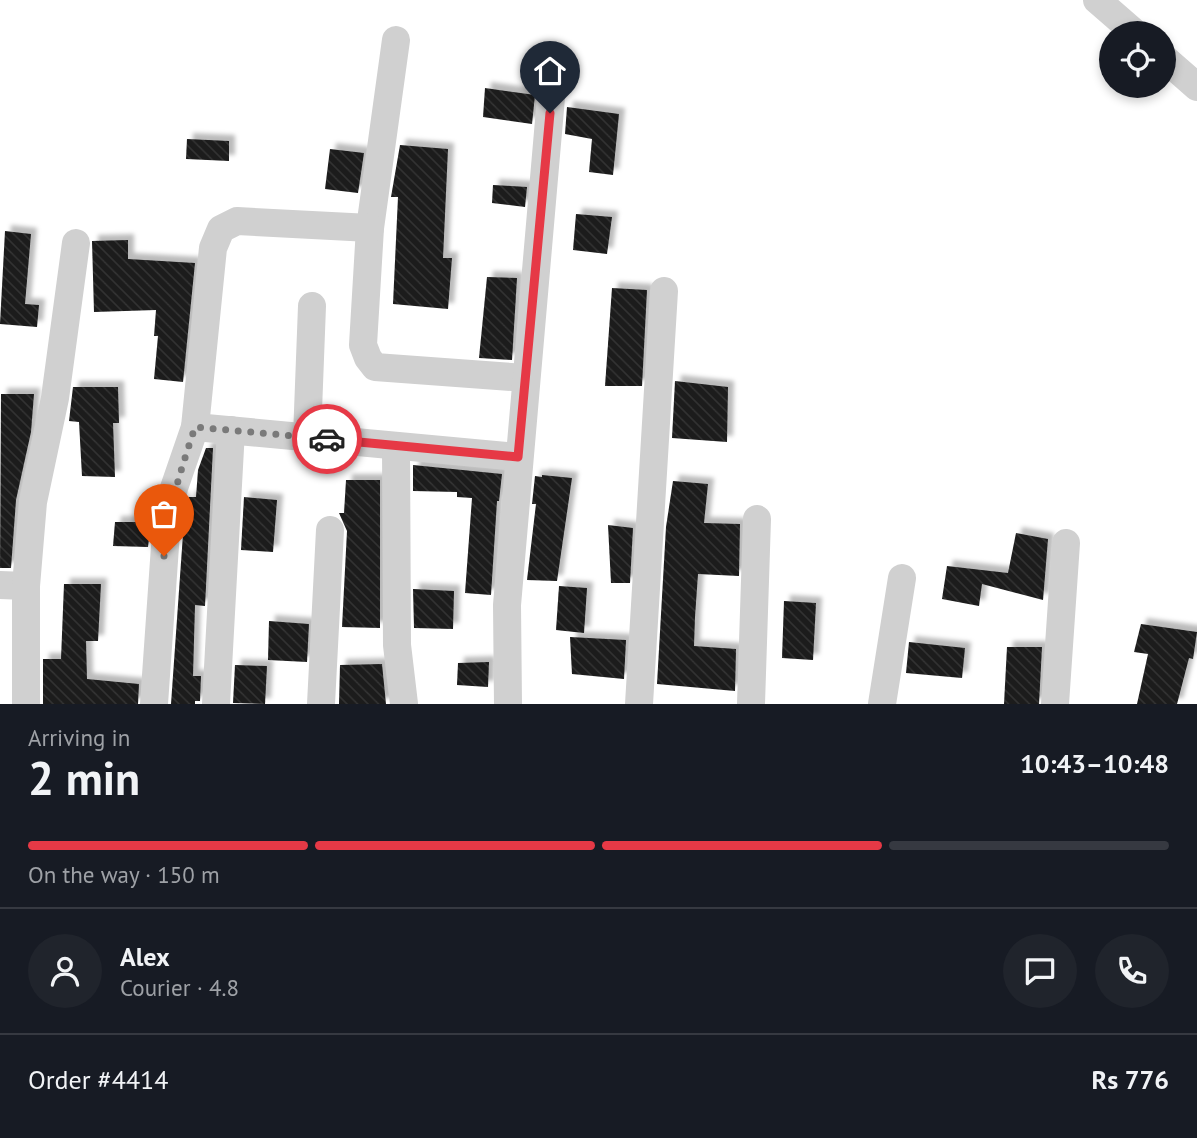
<!DOCTYPE html>
<meta charset="utf-8">
<style>
:root{--surface:#171b24;--page:#20242c;--text:#f1f3f6;--muted:#9ea1a6;--line:#363941;--accent:#e63946}
body{margin:0;font-family:"PT Sans",sans-serif;background:var(--page);color:var(--text);height:100vh;display:flex;flex-direction:column;font-size:26px;white-space:nowrap}
*{box-sizing:border-box;margin:0}
p{font-size:23px;color:var(--muted)}
.icon{flex:none;width:38px;height:38px;fill:none;stroke:currentColor;stroke-width:2;stroke-linecap:round;stroke-linejoin:round}
.map{position:relative;height:704px;overflow:hidden}
.panel{display:flex;flex-direction:column;background:var(--surface);flex:1}
.panel>*{flex:none}
.fabs{position:absolute;left:1099px;top:21px;display:grid;gap:14px}
.fabs a{display:grid;place-items:center;width:77px;height:77px;border-radius:50%;background:var(--surface);box-shadow:0 4px 10px #0003;font-size:35px}
.pin{position:absolute;display:grid;place-items:center;width:60px;height:60px;color:#fff;margin:-72px -30px;border-radius:50% 50% 50% 0;rotate:-45deg;box-shadow:0 0 7px #0007}
.pin .icon{rotate:45deg}
.courier{position:absolute;display:grid;place-items:center;width:70px;height:70px;margin:-35px;border:5px solid #e63946;border-radius:50%;background:#fff;color:#222;box-shadow:0 2px 9px #0007}
.head em{font-style:normal;font-weight:800}
.head div{display:flex;flex-direction:column-reverse}
.head{display:flex;align-items:center;justify-content:space-between;height:119px;padding:0 28px}
h1{font-size:46px;font-weight:800;line-height:52px}
.bar{display:grid;grid-template-columns:repeat(4,1fr);gap:10px 7px;align-content:center;height:84px;padding:0 28px}
.bar i{height:9px;border-radius:5px;background:var(--line)}
.bar .current{background:var(--accent)}
.bar p{grid-column:span 4}
.line{display:flex;align-items:center;gap:18px;padding:0 28px;border-top:2px solid var(--line)}
.line div{flex:1}
.round{display:grid;place-items:center;flex:none;width:74px;height:74px;border-radius:37px;background:var(--page)}
.map>svg:first-child{display:block}
.building{fill:url(#building-back-hatch);filter:url(#shadow)}
.lines{fill:none;stroke-linecap:round;stroke-linejoin:round}
.minor{stroke:#d0d0d0;stroke-width:28}
.done{stroke:#7a7a7a;stroke-width:7;stroke-dasharray:0 12.6}
.route{stroke:#e63946;stroke-width:9}
</style>
<div class="map">
<svg width="1197" height="704" viewBox="0 0 1197 704">
<defs>
<pattern id="building-back-hatch" width="6" height="6" patternUnits="userSpaceOnUse" patternTransform="scale(1.75)"><rect width="6" height="6" fill="#1a1a1a"/><path d="M-1 5l2 2M0 0l6 6M5-1l2 2" fill="none" stroke="#333"/></pattern>
<filter id="shadow"><feDropShadow dx="6" dy="-6" stdDeviation="2" flood-color="#0004"/></filter>
</defs>
<rect width="100%" height="100%" fill="#fff"/>
<g class="building">
<path d="M 485,88 L 535,95 L 532,124 L 483,117 Z"/>
<path d="M 567,107 L 619,114 L 613,175 L 589,172 L 592,139 L 565,134 Z"/>
<path d="M 187,139 L 229,141 L 229,161 L 186,159 Z"/>
<path d="M 400,145 L 448,149 L 443,258 L 452,258 L 448,309 L 393,304 L 398,197 L 391,197 Z"/>
<path d="M 330,149 L 364,153 L 358,193 L 325,189 Z"/>
<path d="M 493,185 L 527,187 L 525,207 L 492,203 Z"/>
<path d="M 576,214 L 612,217 L 607,254 L 573,250 Z"/>
<path d="M 5,231 L 31,234 L 25,304 L 39,305 L 37,327 L 0,324 Z"/>
<path d="M 128,240 L 128,259 L 195,263 L 183,382 L 154,379 L 158,336 L 154,336 L 156,310 L 94,312 L 92,241 Z"/>
<path d="M 487,277 L 517,278 L 512,360 L 479,358 Z"/>
<path d="M 612,288 L 647,290 L 642,386 L 605,386 Z"/>
<path d="M 675,381 L 728,387 L 727,442 L 672,438 Z"/>
<path d="M 73,387 L 118,387 L 119,423 L 113,423 L 115,477 L 82,476 L 79,422 L 69,421 Z"/>
<path d="M 1,394 L 34,394 L 31,432 L 16,500 L 11,568 L 0,568 Z"/>
<path d="M 206,448 L 213,448 L 205,606 L 195,605 L 193,676 L 201,676 L 200,701 L 195,701 L 195,704 L 171,704 L 183,534 L 189,497 L 196,497 L 198,470 Z"/>
<path d="M 413,465 L 502,474 L 499,501 L 497,501 L 491,595 L 465,593 L 472,498 L 457,497 L 457,492 L 413,491 Z"/>
<path d="M 542,475 L 572,478 L 557,581 L 527,580 L 536,504 L 532,504 L 535,476 L 542,477 Z"/>
<path d="M 346,480 L 380,480 L 380,628 L 342,627 L 347,531 L 339,513 L 344,513 Z"/>
<path d="M 673,481 L 708,484 L 704,523 L 740,524 L 739,576 L 698,574 L 695,617 L 694,646 L 736,649 L 735,691 L 657,684 L 666,527 Z"/>
<path d="M 244,497 L 277,500 L 273,552 L 241,550 Z"/>
<path d="M 115,522 L 151,522 L 148,547 L 113,546 Z"/>
<path d="M 608,525 L 633,528 L 630,583 L 611,583 Z"/>
<path d="M 1016,533 L 1048,539 L 1043,600 L 982,584 L 979,606 L 942,599 L 947,566 L 1008,573 Z"/>
<path d="M 64,584 L 101,584 L 98,641 L 86,641 L 87,679 L 139,684 L 138,704 L 43,704 L 43,659 L 61,659 Z"/>
<path d="M 559,586 L 587,588 L 584,633 L 556,630 Z"/>
<path d="M 413,589 L 454,591 L 453,629 L 414,628 Z"/>
<path d="M 784,601 L 816,603 L 813,660 L 782,658 Z"/>
<path d="M 269,621 L 309,624 L 307,662 L 268,660 Z"/>
<path d="M 1141,624 L 1197,632 L 1193,659 L 1189,658 L 1177,704 L 1137,704 L 1148,654 L 1134,652 Z"/>
<path d="M 570,637 L 626,640 L 624,679 L 572,674 Z"/>
<path d="M 909,642 L 965,648 L 962,678 L 906,673 Z"/>
<path d="M 1007,647 L 1042,647 L 1039,704 L 1004,704 Z"/>
<path d="M 489,662 L 488,687 L 457,685 L 458,663 Z"/>
<path d="M 382,664 L 386,704 L 339,704 L 340,665 Z"/>
<path d="M 235,665 L 267,666 L 265,704 L 233,703 Z"/>
</g>
<g class="lines">
<g class="minor">
<path d="M 1097,0 L 1135,33"/>
<path d="M 396,40 L 370,228 L 363,345 L 368,358 L 375,367 L 525,378"/>
<path d="M 1164,58 L 1197,87"/>
<path d="M 195,427 L 518,457"/>
<path d="M 307,437 L 312,306"/>
<path d="M 396,446 L 397,645 L 404,704"/>
<path d="M 0,585 L 26,586"/>
<path d="M 26,704 L 26,586 L 33,502 L 55,398 L 76,243"/>
<path d="M 154,704 L 166,532 L 174,488 L 195,427 L 213,248 L 221,229 L 237,221 L 370,228"/>
<path d="M 216,704 L 231,430"/>
<path d="M 321,704 L 330,530"/>
<path d="M 508,704 L 507,605 L 552,86"/>
<path d="M 639,704 L 664,291"/>
<path d="M 751,704 L 757,519"/>
<path d="M 882,704 L 902,578"/>
<path d="M 1055,704 L 1066,543"/>
</g>
</g>
<g class="lines">
<path class="done" d="M 164,556 C 167,511 181,470 195,427 L 327,439"/>
<path class="route" d="M 327,439 L 518,457 L 550,113"/>
</g>
</svg>
<div class="fabs">
<a><svg class="icon" aria-label="locate" viewBox="0 0 24 24"><circle cx="12" cy="12" r="6"/><path d="M12 2v4M12 18v4M2 12h4M18 12h4"/></svg></a>
</div>
<div class="pin" style="left:164px;top:556px;background:#ea580c"><svg class="icon" aria-label="bag" viewBox="0 0 24 24"><path d="M5 8h14l-1 12H6zM9 8a3 3 0 0 1 6 0"/></svg></div>
<div class="pin" style="left:550px;top:113px;background:#1f2937"><svg class="icon" aria-label="home" viewBox="0 0 24 24"><path d="M3 11l9-7 9 7M6 9v11h12V9"/></svg></div>
<div class="courier" style="left:327px;top:439px"><svg class="icon" aria-label="car" viewBox="0 0 24 24"><path d="M5 17H2v-5l4-1 3-4h7l3 4 3 1v5h-3M9 17h6M6 11h13"/><circle cx="7" cy="17" r="2"/><circle cx="17" cy="17" r="2"/></svg></div>
</div>
<section class="panel">
<div class="head"><div><h1>2 min</h1><p>Arriving in</p></div><em>10:43–10:48</em></div>
<div class="bar"><i class="current"></i><i class="current"></i><i class="current"></i><i></i><p>On the way · 150 m</p></div>
<div class="line" style="height:126px"><a class="round"><svg class="icon" aria-label="person" viewBox="0 0 24 24"><circle cx="12" cy="8" r="4"/><path d="M4 21q1-7 8-7t8 7"/></svg></a><div><b>Alex</b><p>Courier · 4.8</p></div><a class="round"><svg class="icon" aria-label="chat" viewBox="0 0 24 24"><path d="M4 5h16v11H9l-5 4z"/></svg></a><a class="round"><svg class="icon" aria-label="phone" viewBox="0 0 24 24"><path d="M5 4h4l2 5-3 2q2 4 5 5l2-3 5 2v4C11 20 4 13 5 4z"/></svg></a></div>
<div class="line" style="height:91px"><div>Order #4414</div><b>Rs 776</b></div>
</section>
